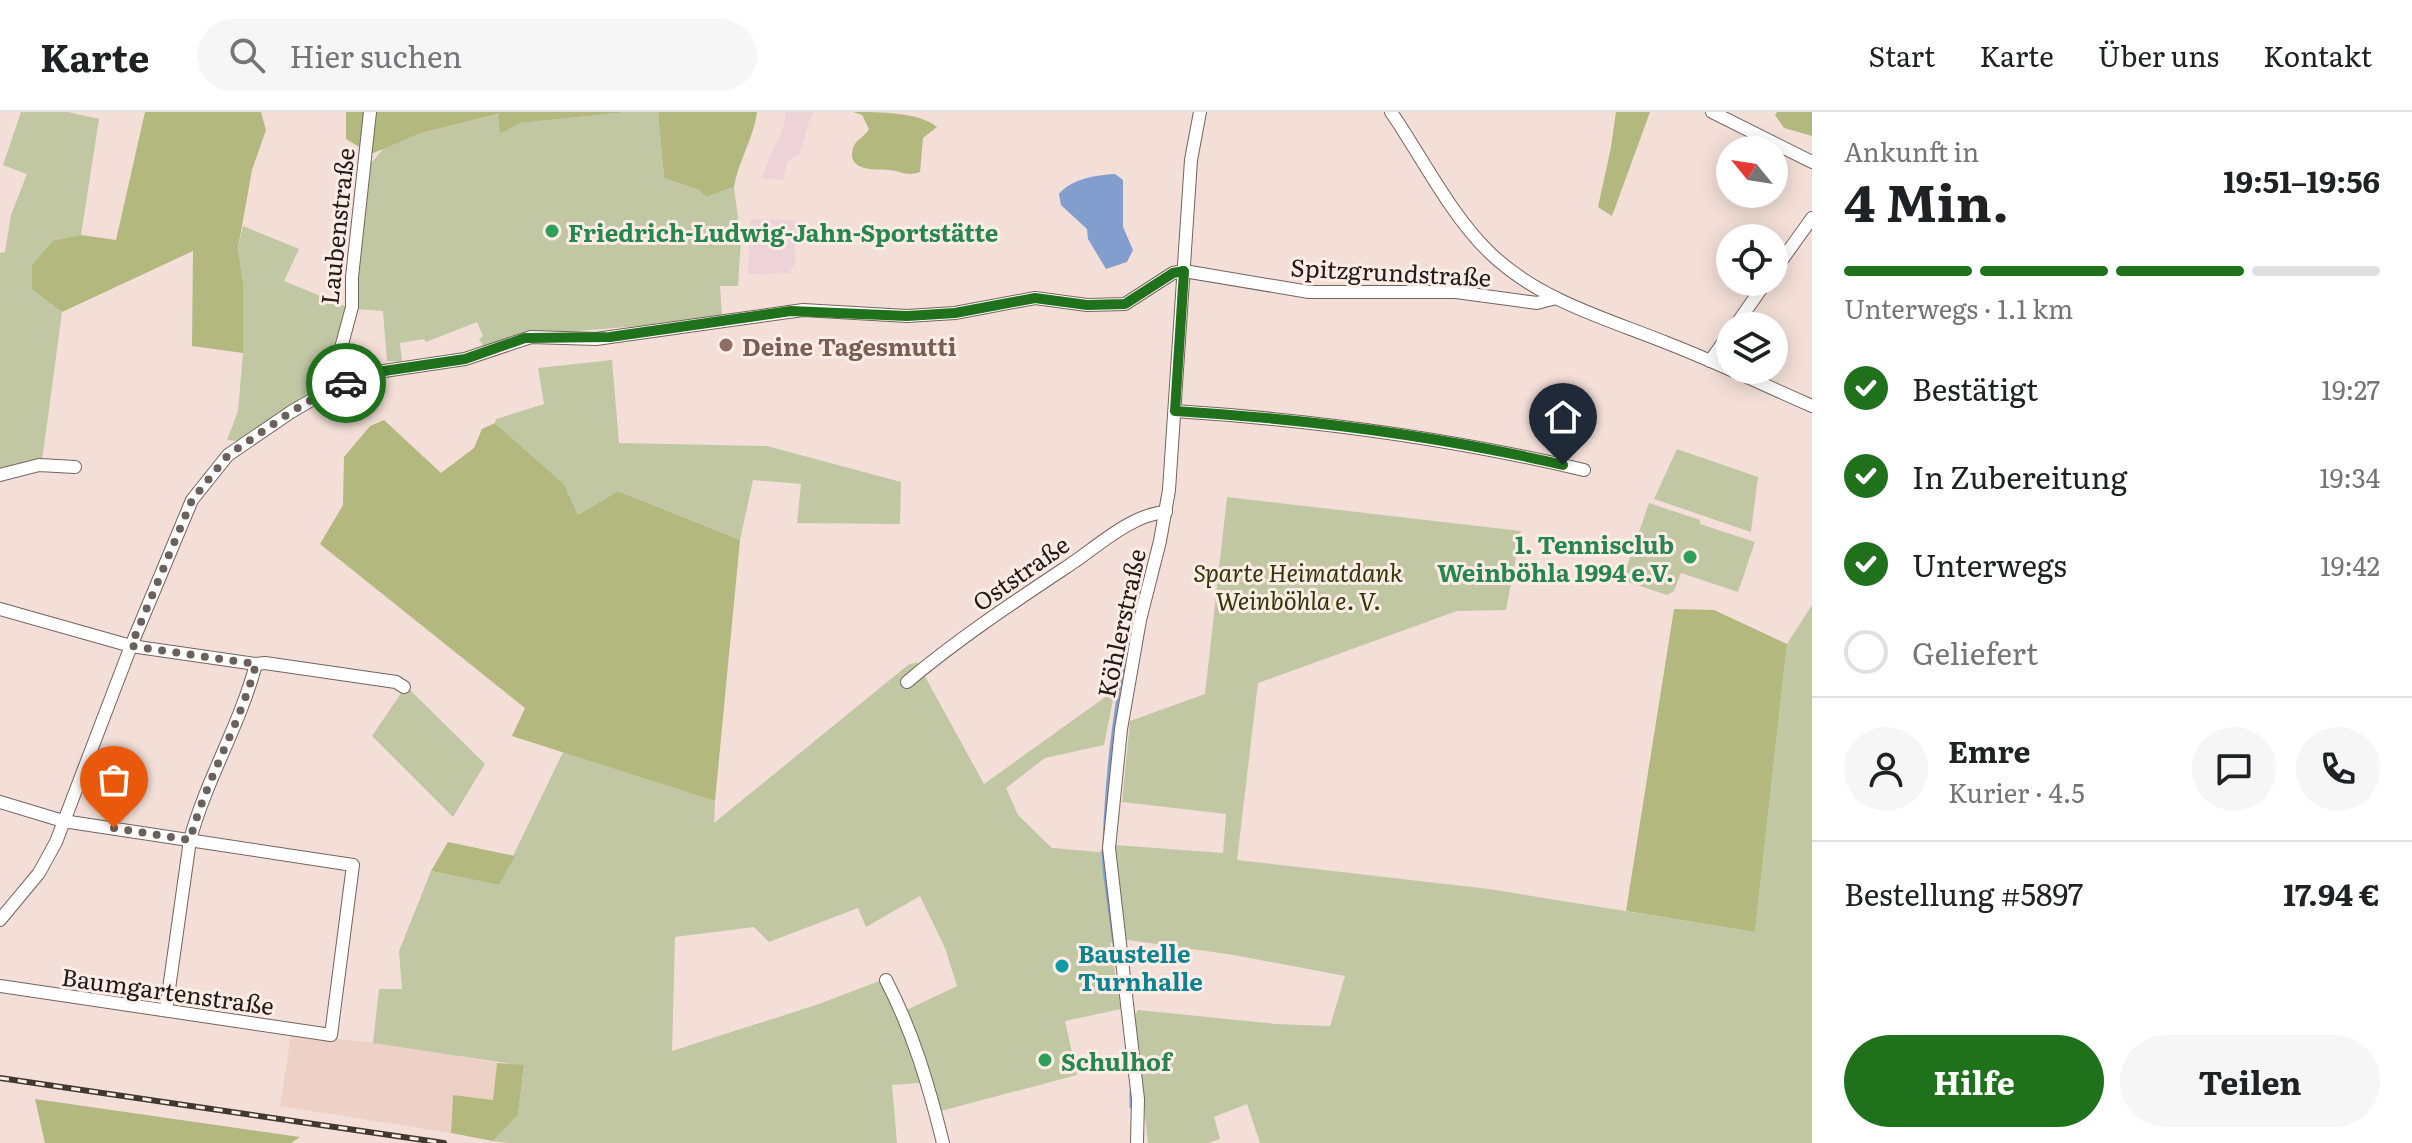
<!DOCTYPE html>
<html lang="de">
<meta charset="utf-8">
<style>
:root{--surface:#fff;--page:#f6f6f6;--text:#202124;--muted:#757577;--line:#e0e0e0;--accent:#1f721b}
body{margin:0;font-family:Literata,serif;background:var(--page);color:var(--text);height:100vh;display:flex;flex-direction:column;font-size:30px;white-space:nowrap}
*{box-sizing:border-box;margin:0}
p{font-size:26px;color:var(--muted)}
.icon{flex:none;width:44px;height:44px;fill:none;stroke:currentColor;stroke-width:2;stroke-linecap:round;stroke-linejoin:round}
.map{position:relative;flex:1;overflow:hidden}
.side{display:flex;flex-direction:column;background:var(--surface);width:600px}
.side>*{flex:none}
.needle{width:52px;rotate:300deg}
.buttons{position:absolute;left:1716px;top:24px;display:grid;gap:16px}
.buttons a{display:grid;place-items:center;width:72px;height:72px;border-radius:50%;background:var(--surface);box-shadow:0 4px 20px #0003;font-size:40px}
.pin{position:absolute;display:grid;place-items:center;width:68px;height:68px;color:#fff;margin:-82px -34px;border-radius:50% 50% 50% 0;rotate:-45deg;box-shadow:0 0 8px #0007}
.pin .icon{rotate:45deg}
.courier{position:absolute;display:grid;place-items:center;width:80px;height:80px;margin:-40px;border:6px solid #1f721b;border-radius:50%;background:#fff;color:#222;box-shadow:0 2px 10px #0007}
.headline em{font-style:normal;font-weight:700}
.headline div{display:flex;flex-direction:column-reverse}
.headline{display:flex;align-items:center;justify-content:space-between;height:136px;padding:0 32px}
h1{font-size:52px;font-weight:700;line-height:60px}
.bar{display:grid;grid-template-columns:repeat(4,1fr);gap:12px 8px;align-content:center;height:96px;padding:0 32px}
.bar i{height:10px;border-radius:6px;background:var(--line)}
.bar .active{background:var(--accent)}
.bar p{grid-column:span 4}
.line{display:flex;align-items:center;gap:20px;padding:0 32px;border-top:2px solid var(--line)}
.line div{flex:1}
.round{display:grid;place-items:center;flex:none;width:84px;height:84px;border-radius:42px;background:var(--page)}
ol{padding:0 32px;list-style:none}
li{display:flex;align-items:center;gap:24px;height:88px}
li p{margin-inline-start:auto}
li .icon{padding:8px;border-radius:50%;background:var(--accent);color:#fff;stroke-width:4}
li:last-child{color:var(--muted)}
li i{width:44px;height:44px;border:4px solid var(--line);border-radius:50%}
.cta{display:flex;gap:16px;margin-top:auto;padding:16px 32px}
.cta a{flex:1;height:92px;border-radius:48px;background:var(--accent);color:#fff;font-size:32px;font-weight:700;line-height:92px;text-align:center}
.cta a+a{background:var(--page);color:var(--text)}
header{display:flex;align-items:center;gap:48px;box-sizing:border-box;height:112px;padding:0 40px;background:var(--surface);border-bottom:2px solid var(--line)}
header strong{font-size:38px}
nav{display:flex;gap:44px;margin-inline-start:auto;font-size:28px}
.search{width:560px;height:72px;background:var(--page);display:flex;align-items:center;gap:20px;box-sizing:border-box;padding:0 28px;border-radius:44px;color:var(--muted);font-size:30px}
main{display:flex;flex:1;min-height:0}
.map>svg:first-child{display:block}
.built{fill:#edd1c6}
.industrial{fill:#edd2d8}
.green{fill:#c2c7a3;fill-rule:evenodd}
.forest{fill:#b2b87e}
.water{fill:#829ece}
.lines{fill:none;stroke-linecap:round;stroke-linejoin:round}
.stream{stroke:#829ece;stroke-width:3}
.minor-casing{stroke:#75635c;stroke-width:14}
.minor{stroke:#fff;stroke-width:12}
.rail-casing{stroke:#403733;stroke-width:6}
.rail{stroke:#feede6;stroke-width:3;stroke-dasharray:9;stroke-linecap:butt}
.done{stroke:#6c605b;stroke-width:8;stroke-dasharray:0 14.4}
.route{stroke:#1f721b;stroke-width:10}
.leisure-dot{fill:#2e9e5b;stroke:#feede6;stroke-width:3}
.education-dot{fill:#8d6e63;stroke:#feede6;stroke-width:3}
.culture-dot{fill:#0f9aa8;stroke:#feede6;stroke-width:3}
.labels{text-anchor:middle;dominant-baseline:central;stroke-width:6;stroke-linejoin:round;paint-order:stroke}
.street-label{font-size:24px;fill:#231b18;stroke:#feede6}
.leisure-label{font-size:24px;font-weight:bold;fill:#27864d;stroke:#feede6;text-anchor:start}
.education-label{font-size:24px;font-weight:bold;fill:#785e54;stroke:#feede6;text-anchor:start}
.park-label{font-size:24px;font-style:italic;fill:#333608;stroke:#feede6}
.culture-label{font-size:24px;font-weight:bold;fill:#0d838f;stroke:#feede6;text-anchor:start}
</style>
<header>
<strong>Karte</strong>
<div class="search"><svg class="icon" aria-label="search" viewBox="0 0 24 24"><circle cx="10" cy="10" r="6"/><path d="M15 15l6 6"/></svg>Hier suchen</div>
<nav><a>Start</a><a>Karte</a><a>Über uns</a><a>Kontakt</a></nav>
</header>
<main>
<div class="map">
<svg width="1812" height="1031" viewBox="0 0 1812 1031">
<rect width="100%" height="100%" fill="#f3dfd7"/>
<path class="built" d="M 291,923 L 391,932 L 497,951 L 493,988 L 453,983 L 451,1021 L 280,994 Z"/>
<g class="industrial">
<path d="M 786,0 L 815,0 L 810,7 L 800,41 L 787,50 L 783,68 L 761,66 L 783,16 Z"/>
<path d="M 750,107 L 796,108 L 795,152 L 789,161 L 748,162 Z"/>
</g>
<g class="green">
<path d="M 21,0 L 68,0 L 99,7 L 81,123 L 54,128 L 33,177 L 62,200 L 42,349 L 0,360 L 0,141 L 5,140 L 11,103 L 27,62 L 3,53 Z"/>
<path d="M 627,0 L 658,0 L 664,66 L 699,78 L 706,85 L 734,75 L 741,128 L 738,174 L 720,174 L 722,203 L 641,214 L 563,220 L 526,220 L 484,235 L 479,227 L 483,224 L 477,210 L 426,230 L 424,227 L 400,231 L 402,250 L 387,249 L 383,199 L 355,197 L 356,163 L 362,134 L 371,51 L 384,36 L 421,21 L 499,2 L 500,22 L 519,11 Z"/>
<path d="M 243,114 L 299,137 L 284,169 L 347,195 L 321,272 L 238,329 L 227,328 L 238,299 L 243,241 L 243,171 L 238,136 Z"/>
<path d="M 612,248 L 619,331 L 767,334 L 901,370 L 900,412 L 797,411 L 801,372 L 753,368 L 740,428 L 618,379 L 578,403 L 564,372 L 495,311 L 496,307 L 544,292 L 538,256 Z"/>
<path d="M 1677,337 L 1758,365 L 1751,420 L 1654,387 Z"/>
<path d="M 1227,385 L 1521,419 L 1506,498 L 1457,499 L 1258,571 L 1237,748 L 1489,777 L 1755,820 L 1787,532 L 1812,493 L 1812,1031 L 1260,1031 L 1247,992 L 1214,1005 L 1220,1027 L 1208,1031 L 1148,1031 L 1134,905 L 1138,898 L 1276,912 L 1330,914 L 1345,864 L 1234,843 L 1128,828 L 1110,831 L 1121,897 L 1065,909 L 1077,963 L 941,999 L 932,970 L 892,973 L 897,1031 L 508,1031 L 493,1029 L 518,1003 L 524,954 L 373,931 L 379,877 L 402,877 L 399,839 L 431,759 L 499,773 L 563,640 L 715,689 L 714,711 L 908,553 L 917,550 L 984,672 L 1115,578 L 1104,633 L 1045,646 L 1006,676 L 1018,703 L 1052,736 L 1099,740 L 1115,733 L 1223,741 L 1226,702 L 1122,690 L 1130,609 L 1205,582 ZM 920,784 L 945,836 L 957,874 L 896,903 L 882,868 L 816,893 L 672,939 L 675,825 L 754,815 L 769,830 L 858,796 L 866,815 Z"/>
<path d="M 1649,391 L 1700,408 L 1700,412 L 1755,430 L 1738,480 L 1681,461 L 1674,479 L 1667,483 L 1625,469 L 1623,466 Z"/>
<path d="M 406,574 L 485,652 L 453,705 L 372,624 Z"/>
</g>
<g class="forest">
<path d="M 145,0 L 261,0 L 266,18 L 252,58 L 238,136 L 243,171 L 243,241 L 192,234 L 193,139 L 62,200 L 32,177 L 32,153 L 54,128 L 81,123 L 116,128 Z"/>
<path d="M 346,0 L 627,0 L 520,11 L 500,22 L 498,2 L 421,21 L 371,42 L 346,27 Z"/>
<path d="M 658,0 L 757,0 C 754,26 738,49 734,75 L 706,85 L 699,78 L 664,66 Z"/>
<path d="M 853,0 C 880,0 919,0 937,15 L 923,26 L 920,60 C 907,65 901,59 889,58 C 876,57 846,60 853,36 C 856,27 865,25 869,17 L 862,3 Z"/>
<path d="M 1616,0 L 1650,0 L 1612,104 L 1598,95 L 1611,35 Z"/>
<path d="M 1777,0 L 1812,0 L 1812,24 L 1784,16 L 1775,3 Z"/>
<path d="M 384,308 L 441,361 L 474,336 L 482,317 L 495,311 L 564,372 L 578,403 L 618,379 L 740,428 L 715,689 L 512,624 L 525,596 L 320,432 L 343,393 L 344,345 L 370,314 Z"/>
<path d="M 1674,497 L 1714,498 L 1787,532 L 1755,820 L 1626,799 Z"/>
<path d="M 448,730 L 515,744 L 499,773 L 431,759 Z"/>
<path d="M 497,951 L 524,953 L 518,1003 L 493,1029 L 451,1021 L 453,983 L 493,988 Z"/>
<path d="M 35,987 L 300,1025 L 291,1031 L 45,1031 Z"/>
</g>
<path class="water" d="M 1115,62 L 1123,68 L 1123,115 L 1133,138 L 1127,150 L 1106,157 L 1088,127 L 1087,117 L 1061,93 L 1059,82 C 1071,67 1096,63 1115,62 Z"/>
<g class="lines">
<g class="stream">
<path d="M 1104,731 C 1107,658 1115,583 1133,513"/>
<path d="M 1103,738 L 1104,758 L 1117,854"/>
<path d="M 1131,980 L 1131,995"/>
</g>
<defs>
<g id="minor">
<path d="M 1391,0 C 1422,45 1450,102 1489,140 C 1538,188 1605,206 1667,231 C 1716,250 1764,273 1812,294"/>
<path d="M 1712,0 L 1812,50"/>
<path d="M 1774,159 L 1812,106"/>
<path d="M 1735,214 L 1766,170"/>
<path d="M 1710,249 L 1730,221"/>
<path d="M 330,277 L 352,195 L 352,165 L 370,0"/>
<path d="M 1175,299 C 1314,308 1449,326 1584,358"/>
<path d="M 0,363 L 39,353 L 75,355"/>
<path d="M 0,497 L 131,534 L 256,552 L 265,551 L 396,570 L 404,575"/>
<path d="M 907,570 C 959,526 1017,488 1074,450 C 1100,432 1133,402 1166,400"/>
<path d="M 0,690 L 63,709 L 353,753 L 331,923 L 0,874"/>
<path d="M 0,808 L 39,761 L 56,730 L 131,534 L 192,388 L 228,343 L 291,300 L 330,277 L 384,259 L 465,247 L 531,225 L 596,227 L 803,198 L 907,204 L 955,201 L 1035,186 L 1087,193 L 1125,192 L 1173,161 L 1184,159 L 1309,180 L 1456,180 L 1537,191 L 1556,186"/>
<path d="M 886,868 C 913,920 929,974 943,1031"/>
<path d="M 166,898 L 190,728 C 206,668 240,613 256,552"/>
<path d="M 1137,1031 L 1138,987 L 1109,736 L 1121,617 L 1140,508 L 1160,429 L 1169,378 L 1191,48 L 1200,0"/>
</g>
</defs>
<use href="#minor" class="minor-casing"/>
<use href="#minor" class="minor"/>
<defs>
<path id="rail" d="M 0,966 L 444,1031"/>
</defs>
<use href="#rail" class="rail-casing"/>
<use href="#rail" class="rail"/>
</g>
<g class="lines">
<path class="done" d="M 114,716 L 190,728 C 206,667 240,613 256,552 L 131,534 L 192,388 L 228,343 L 291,300 L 330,277 L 346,271"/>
<path class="route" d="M 346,271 L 384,259 L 465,247 L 525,226 L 610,225 L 791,199 L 907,204 L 955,201 L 1035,186 L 1087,193 L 1125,192 L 1173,161 L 1184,159 L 1175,299 C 1306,307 1435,323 1563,353"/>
</g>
<g class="leisure-dot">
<circle cx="552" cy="119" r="8"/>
<circle cx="1690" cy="445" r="8"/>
<circle cx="1045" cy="948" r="8"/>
</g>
<circle class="education-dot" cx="726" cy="233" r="8"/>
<circle class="culture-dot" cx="1062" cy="854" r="8"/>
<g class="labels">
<g class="street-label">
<text transform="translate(336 114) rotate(-84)">Laubenstraße</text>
<text transform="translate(1391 159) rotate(3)">Spitzgrundstraße</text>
<text transform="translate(1020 460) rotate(-35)">Oststraße</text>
<text transform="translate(1120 511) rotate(-78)">Köhlerstraße</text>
<text transform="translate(168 878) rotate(8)">Baumgartenstraße</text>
</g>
<g class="leisure-label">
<text x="568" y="119">Friedrich-Ludwig-Jahn-Sportstätte</text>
<text x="1674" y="431" text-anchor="end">1. Tennisclub<tspan x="1674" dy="28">Weinböhla 1994 e.V.</tspan></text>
<text x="1061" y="948">Schulhof</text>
</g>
<g class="education-label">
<text x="742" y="233">Deine Tagesmutti</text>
</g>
<g class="park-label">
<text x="1298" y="459">Sparte Heimatdank<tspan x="1298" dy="28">Weinböhla e. V.</tspan></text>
</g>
<g class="culture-label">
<text x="1078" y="840">Baustelle<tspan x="1078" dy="28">Turnhalle</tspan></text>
</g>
</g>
</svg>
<div class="buttons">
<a><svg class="needle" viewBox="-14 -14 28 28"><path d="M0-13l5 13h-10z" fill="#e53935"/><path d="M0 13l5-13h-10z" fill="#757577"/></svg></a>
<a><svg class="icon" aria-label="locate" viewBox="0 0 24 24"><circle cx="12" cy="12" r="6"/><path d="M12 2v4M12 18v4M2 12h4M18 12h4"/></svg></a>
<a><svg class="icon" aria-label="layers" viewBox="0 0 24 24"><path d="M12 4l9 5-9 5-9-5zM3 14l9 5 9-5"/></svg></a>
</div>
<div class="pin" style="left:114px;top:716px;background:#ea580c"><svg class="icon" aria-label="bag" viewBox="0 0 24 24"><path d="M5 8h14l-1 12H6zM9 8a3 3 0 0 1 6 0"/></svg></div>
<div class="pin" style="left:1563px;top:353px;background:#1f2937"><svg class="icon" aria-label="home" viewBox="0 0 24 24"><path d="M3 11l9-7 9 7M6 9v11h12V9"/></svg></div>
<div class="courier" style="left:346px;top:271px"><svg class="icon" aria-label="car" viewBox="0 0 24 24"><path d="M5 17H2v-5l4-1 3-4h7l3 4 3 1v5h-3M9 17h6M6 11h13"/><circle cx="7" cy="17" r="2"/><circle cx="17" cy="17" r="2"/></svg></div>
</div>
<section class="side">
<div class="headline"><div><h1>4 Min.</h1><p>Ankunft in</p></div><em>19:51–19:56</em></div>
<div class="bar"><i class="active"></i><i class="active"></i><i class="active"></i><i></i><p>Unterwegs · 1.1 km</p></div>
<ol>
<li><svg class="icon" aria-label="check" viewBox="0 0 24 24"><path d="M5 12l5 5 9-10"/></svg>Bestätigt<p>19:27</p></li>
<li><svg class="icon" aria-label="check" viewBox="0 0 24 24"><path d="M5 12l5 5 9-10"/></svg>In Zubereitung<p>19:34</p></li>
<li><svg class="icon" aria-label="check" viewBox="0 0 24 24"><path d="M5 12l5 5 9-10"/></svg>Unterwegs<p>19:42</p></li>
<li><i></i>Geliefert</li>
</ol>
<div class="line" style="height:144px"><a class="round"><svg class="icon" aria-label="person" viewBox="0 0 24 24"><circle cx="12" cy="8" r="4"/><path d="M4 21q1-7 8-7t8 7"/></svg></a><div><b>Emre</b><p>Kurier · 4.5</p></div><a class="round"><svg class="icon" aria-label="chat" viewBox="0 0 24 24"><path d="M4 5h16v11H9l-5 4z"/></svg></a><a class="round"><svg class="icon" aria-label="phone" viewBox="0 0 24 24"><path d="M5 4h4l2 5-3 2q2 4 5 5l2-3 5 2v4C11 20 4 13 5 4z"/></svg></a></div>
<div class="line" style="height:104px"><div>Bestellung #5897</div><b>17.94 €</b></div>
<div class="cta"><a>Hilfe</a><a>Teilen</a></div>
</section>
</main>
